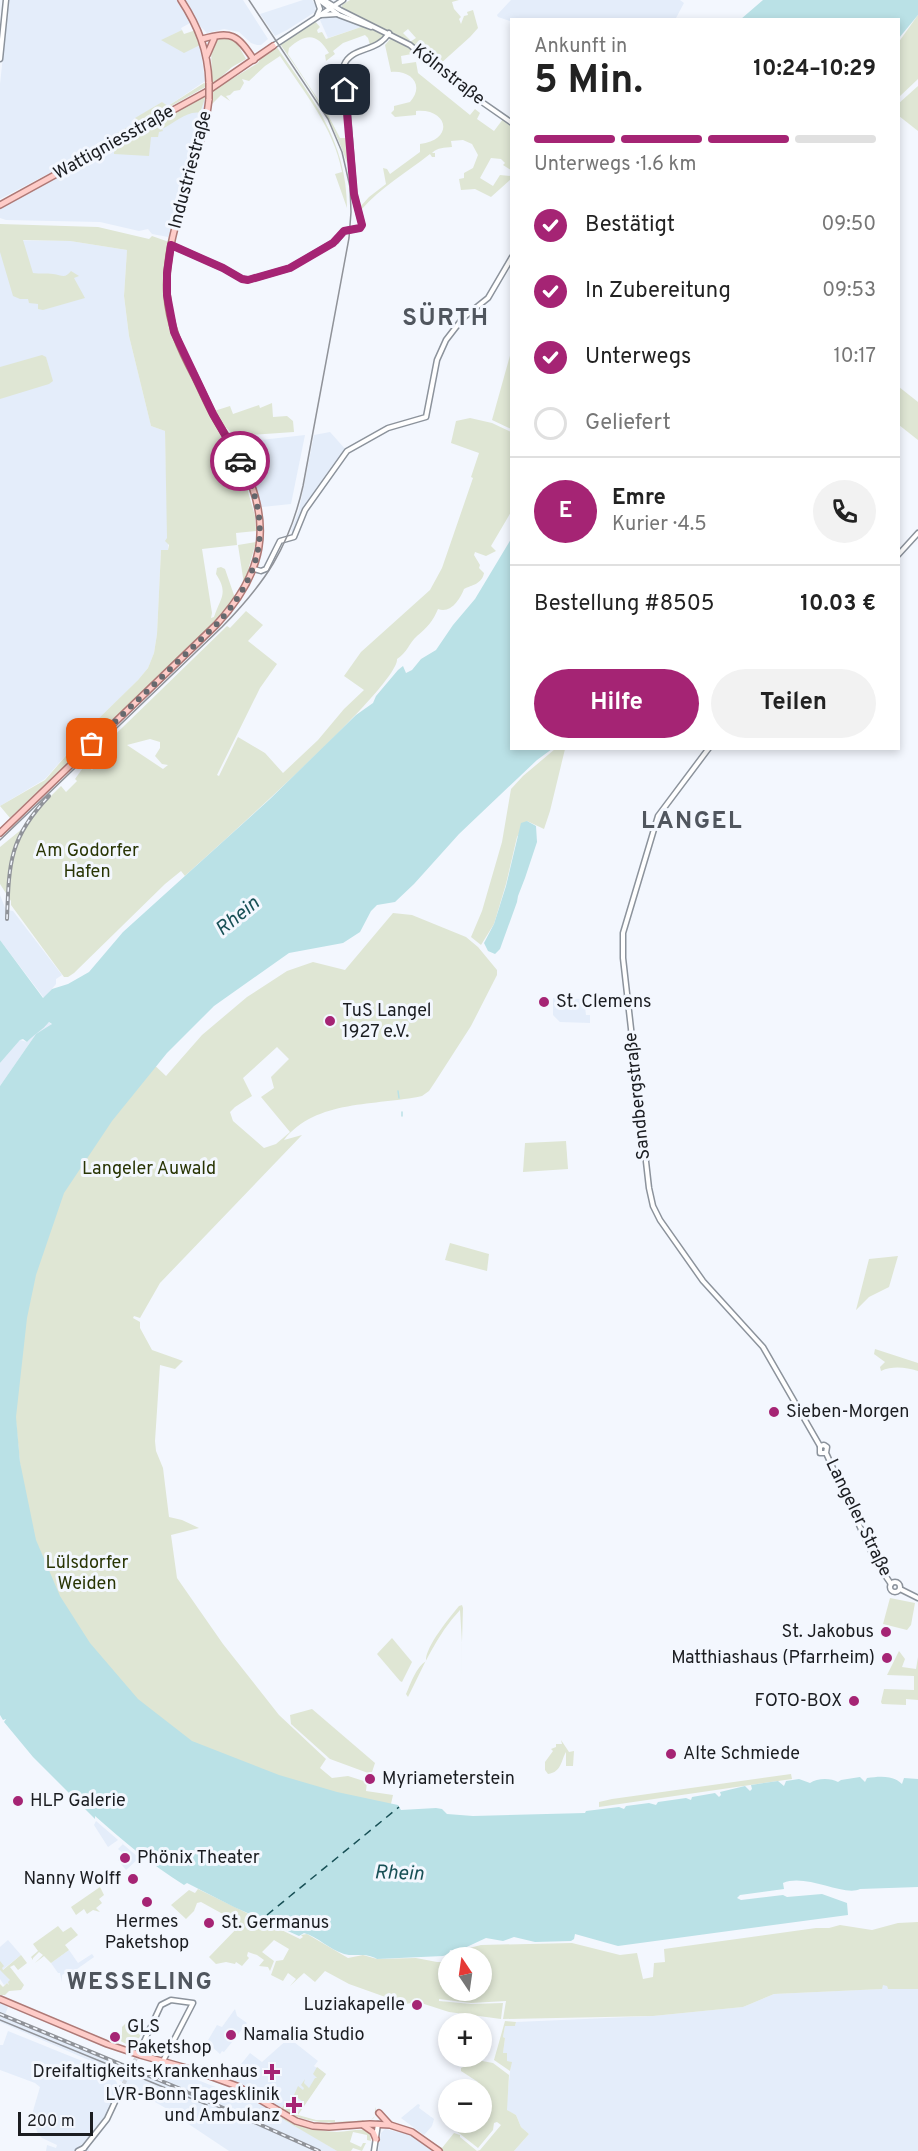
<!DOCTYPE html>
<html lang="de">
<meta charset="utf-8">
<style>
:root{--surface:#fff;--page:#f2f2f2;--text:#222;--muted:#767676;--line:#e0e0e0;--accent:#a52474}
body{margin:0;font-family:Overpass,sans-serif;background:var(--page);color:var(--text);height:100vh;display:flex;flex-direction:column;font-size:22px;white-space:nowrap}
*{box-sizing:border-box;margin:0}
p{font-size:20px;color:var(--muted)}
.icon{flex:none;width:33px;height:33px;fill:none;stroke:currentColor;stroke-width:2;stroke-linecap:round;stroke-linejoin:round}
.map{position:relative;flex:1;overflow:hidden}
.panel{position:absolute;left:510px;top:18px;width:390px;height:732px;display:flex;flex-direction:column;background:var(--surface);border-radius:0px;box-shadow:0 3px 9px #0003}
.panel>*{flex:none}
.needle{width:39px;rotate:347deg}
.buttons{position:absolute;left:438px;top:1947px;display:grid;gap:12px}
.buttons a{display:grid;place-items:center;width:54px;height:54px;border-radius:50%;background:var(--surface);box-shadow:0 3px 9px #0003;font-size:30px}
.scale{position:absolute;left:18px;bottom:15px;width:75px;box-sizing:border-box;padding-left:6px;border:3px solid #1b1d21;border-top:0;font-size:16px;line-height:21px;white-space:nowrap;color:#1b1d21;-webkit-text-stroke:4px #f3f7fe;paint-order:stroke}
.pin{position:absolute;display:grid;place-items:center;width:51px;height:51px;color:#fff;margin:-26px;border-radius:12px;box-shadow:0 3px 9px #0006}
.courier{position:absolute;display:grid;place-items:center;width:60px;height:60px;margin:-30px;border:4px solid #a52474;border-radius:50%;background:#fff;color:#222;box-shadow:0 2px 8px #0007}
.head em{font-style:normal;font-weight:700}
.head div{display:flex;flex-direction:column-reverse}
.head{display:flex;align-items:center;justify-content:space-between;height:102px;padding:0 24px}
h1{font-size:39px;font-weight:700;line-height:45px}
.bar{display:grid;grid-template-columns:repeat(4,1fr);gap:9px 6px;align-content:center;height:72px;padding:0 24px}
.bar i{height:8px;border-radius:4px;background:var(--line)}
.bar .selected{background:var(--accent)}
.bar p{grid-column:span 4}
.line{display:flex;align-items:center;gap:15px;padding:0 24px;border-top:2px solid var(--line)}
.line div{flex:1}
.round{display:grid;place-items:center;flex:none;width:63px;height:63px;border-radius:32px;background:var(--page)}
ol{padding:0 24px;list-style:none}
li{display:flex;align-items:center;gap:18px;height:66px}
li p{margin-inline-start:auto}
li .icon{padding:6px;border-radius:50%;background:var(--accent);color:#fff;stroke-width:4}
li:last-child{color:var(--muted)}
li i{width:33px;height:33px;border:3px solid var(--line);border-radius:50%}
.button{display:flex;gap:12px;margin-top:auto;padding:12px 24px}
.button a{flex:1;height:69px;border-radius:36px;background:var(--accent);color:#fff;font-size:24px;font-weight:700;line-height:69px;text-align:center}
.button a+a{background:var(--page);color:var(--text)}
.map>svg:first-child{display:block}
.built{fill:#e4edfa}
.green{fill:#dfe6d4;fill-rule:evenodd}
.water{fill:#bae1e6}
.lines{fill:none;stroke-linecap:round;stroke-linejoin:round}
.stream{stroke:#bae1e6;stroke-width:1.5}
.ferry{stroke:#185056;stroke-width:1.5;stroke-dasharray:8 6;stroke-linecap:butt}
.minor-tunnel{stroke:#d3d6dd;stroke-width:4;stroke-dasharray:4 2;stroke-linecap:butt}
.minor-casing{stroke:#8c939c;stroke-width:7}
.major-casing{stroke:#ae7976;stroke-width:8}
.minor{stroke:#fff;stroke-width:4}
.major{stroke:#feccc8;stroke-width:5}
.tram{stroke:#909399;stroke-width:1.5}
.rail-casing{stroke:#909399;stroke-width:4}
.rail{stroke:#f3f7fe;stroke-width:1.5;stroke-dasharray:4.5;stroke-linecap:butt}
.major-bridge-casing{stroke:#ae7976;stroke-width:8;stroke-linecap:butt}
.major-bridge{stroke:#feccc8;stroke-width:5}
.done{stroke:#67696e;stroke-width:6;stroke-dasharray:0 10.8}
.route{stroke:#a52474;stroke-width:8}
.poi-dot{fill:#a52474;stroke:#f3f7fe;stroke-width:2}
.labels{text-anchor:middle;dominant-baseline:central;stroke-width:6;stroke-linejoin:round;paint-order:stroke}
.street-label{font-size:18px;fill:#1b1d21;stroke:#f3f7fe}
.park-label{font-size:18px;fill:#293504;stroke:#f3f7fe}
.poi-label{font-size:18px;fill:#1b1d21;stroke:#f3f7fe;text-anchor:start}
.water-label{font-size:20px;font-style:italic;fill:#185056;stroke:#f3f7fe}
.district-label{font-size:24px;font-weight:bold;letter-spacing:1.5px;fill:#50565e;stroke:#f3f7fe}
</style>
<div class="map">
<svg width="918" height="2151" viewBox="0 0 918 2151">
<rect width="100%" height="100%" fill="#f3f7fe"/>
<g class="built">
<path d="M 9,0 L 178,0 L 192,22 L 181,28 L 182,30 L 162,40 L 200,45 L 205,81 L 168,106 L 162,102 L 136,118 L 137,122 L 89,149 L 84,155 L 0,199 L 0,84 Z"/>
<path d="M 184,0 L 243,0 L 268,39 L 261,45 L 257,45 L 251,43 L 239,32 L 224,29 L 207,33 L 200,26 Z"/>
<path d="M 303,0 L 312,0 L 316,6 L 315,12 L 287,30 L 275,36 L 260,14 Z"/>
<path d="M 511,0 L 680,0 L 684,3 L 676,18 L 677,19 L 512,20 L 511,36 L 510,21 L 498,17 L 497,15 Z"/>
<path d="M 332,16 L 364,26 L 328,38 L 320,20 Z"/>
<path d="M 206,95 L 198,142 L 170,234 L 168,237 L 152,234 L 148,229 L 139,231 L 100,222 L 6,220 L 0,218 L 0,209 Z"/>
<path d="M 0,240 L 70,241 L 127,250 L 124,296 L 129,336 L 151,426 L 165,431 L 168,546 L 168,550 L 161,550 L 157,634 L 154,653 L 148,668 L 138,680 L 96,721 L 45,779 L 0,806 Z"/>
<path d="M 330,432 L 346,450 L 334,463 L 307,502 L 294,532 L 291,531 L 299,510 L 314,435 Z"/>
<path d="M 305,435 L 291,504 L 262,507 L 239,445 L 244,442 Z"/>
<path d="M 0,895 L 6,910 L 13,911 L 62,975 L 56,979 L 56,984 L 44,998 L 0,940 Z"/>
<path d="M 553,998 L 584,999 L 586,1015 L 590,1015 L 590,1023 L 560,1022 L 553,1015 Z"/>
<path d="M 49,1022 L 52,1026 L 36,1034 L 0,1086 L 0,1063 L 20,1040 L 27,1042 L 35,1033 L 45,1027 Z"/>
<path d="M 96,1821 L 139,1858 L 126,1870 L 118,1860 L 120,1858 L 123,1862 L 122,1858 L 125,1855 L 118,1849 L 123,1844 L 118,1840 L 108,1847 L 94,1825 Z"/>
<path d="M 8,1940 L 21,1955 L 2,1970 L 10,1980 L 9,1985 L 7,1983 L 4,1985 L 0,1979 L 0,1947 Z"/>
<path d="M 69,1950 L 78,1963 L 92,1954 L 94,1957 L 70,1974 L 68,1975 L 67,1972 L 62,1975 L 62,1982 L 60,1973 L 58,1973 L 51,1963 Z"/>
<path d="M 882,1985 L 887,1985 L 888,1989 L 918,1989 L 918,2151 L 514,2151 L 529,2134 L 521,2127 L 516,2115 L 506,2110 L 511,2062 L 506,2061 L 503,2053 L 505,2038 L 503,2037 L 505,2026 L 515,2026 L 516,2022 L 653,2016 L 743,2007 L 774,1994 L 881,1989 Z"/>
<path d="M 0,2002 L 8,2007 L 5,2015 L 104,2057 L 159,2077 L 164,2067 L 262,2105 L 337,2151 L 229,2151 L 190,2125 L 183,2118 L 127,2086 L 98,2064 L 0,2022 Z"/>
<path d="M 235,2009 L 237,2016 L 247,2023 L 224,2052 L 222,2051 L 220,2054 L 207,2042 L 217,2025 L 222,2027 Z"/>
<path d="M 8,2031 L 92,2065 L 116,2081 L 119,2088 L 109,2108 L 107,2119 L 88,2144 L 89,2151 L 46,2151 L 47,2145 L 56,2148 L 57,2145 L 42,2138 L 38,2134 L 34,2123 L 33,2111 L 40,2087 L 35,2083 L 0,2070 L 0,2045 L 3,2045 Z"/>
<path d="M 289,2038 L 318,2061 L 314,2066 L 326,2074 L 297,2115 L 281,2107 L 277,2107 L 248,2084 L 246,2087 L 229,2079 L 250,2053 L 262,2062 Z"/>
<path d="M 418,2104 L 420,2105 L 419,2108 L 434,2119 L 432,2126 L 424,2135 L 401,2118 Z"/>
<path d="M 385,2129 L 411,2135 L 432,2151 L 378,2151 L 381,2133 Z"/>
</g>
<g class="green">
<path d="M 350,0 L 459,0 L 452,2 L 454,9 L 461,17 L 459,19 L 461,24 L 464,16 L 468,15 L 467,12 L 473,10 L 478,28 L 470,37 L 440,64 L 410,42 L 416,38 L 408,29 L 403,33 L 410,40 L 408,41 L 342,8 L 342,5 Z"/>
<path d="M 918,15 L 918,79 L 899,97 L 898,43 Z"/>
<path d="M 314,20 L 320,27 L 317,30 L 318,33 L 322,32 L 326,39 L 364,26 L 384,35 L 382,39 L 370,45 L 368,38 L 365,35 L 343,43 L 333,51 L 335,54 L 326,61 L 325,55 L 329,53 C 317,33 306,33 289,48 L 288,54 L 327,113 L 340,138 L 346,138 L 349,163 L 347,163 C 333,119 306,82 280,44 Z"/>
<path d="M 182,30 L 184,34 L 196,30 L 200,45 L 184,53 L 161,40 Z"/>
<path d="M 227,37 L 235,40 L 246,59 L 232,67 L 212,85 L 211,45 L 215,40 Z"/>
<path d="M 391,38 L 417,53 L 401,56 L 402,64 L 416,62 L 418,73 L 470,115 L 475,109 L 480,113 L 477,119 L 494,131 L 503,119 L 511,125 L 511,170 L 503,165 L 505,163 L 501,159 L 491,158 L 480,178 L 493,186 L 500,175 L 511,176 L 511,179 L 491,197 L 475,189 L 461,190 L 459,179 L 464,178 L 464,173 L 473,168 L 478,155 L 472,144 L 463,140 L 451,141 L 452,147 C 444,148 438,147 432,153 L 435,153 L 435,157 L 432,157 L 430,154 C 406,173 381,187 361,210 L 360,207 L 369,197 L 386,184 L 383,168 L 387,169 L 390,174 L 420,152 L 420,144 C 455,140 448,108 416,111 L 416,115 L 395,117 L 391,113 L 394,110 L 394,106 L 410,102 C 425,85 411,70 391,72 L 385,45 Z"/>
<path d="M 276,46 C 312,98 347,141 347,208 L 335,174 L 342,172 C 334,128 304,92 280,56 L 265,66 L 249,81 L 242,79 L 244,83 L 240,90 L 234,91 L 230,95 L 226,96 L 230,101 L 221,95 L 211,105 L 212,91 L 258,63 L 260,59 Z"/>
<path d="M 204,83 L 207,84 L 207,86 L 84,155 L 89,149 L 137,122 L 135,118 L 162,102 L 168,106 Z"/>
<path d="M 918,86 L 918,131 L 899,116 L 898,104 Z"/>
<path d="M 206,95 L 200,113 C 188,110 173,124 162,129 L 163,131 L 159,132 L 158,137 L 151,137 L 149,156 L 114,154 L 114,146 Z"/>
<path d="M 0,224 L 98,227 L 149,239 L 152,236 L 169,242 C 153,313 177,352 211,412 L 230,406 L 233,414 L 259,405 L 260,408 L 272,403 L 273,417 L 287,416 L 293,421 L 294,432 L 235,436 L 212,414 L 245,481 L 255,516 L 256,531 L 236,533 L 237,545 L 202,549 L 212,613 L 211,618 L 214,617 C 220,598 229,594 216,574 L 217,568 L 221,567 L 225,569 L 235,598 L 213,625 L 10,818 L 0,806 L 45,780 L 96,721 L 138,680 L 148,668 L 154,653 L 157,634 L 161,550 L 168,550 L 169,545 L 165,541 L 167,538 L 165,431 L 151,426 L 129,336 L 124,296 L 127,250 L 70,241 L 23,240 L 33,273 C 40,274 47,273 53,274 C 62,275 65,279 71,271 L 79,276 L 74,278 L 85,298 L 43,310 L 38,309 L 38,304 L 29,303 L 28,299 L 20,299 L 13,296 L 0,252 Z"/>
<path d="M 511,352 L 511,429 L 492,420 Z"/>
<path d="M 42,355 L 46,357 L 53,381 L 49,384 L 0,399 L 0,367 Z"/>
<path d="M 899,387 L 918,402 L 918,440 L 899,425 Z"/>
<path d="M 470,418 L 492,423 L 511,432 L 511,512 L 491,546 L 496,551 L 486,556 L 475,552 L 474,555 L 480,565 L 479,568 L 484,573 C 482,584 472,585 464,589 C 460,599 451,614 438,609 C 433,621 427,628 417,636 C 409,643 407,653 397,659 C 399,686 215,848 185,876 L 181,871 L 165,884 L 74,973 L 68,977 L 64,977 L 11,905 L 11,901 L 0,884 L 0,847 L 28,824 L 41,806 L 61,786 L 66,792 L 77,781 L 75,779 L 85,765 L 92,770 L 100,763 L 96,759 L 91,758 L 227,626 L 230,628 L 246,611 L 263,625 L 248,641 L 277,664 L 260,688 L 217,775 L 219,776 L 238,737 L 265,753 L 283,773 L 318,740 L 344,709 L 364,690 L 344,676 L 361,652 L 430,590 L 442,568 L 473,478 L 471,477 L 479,453 L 451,443 L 456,421 ZM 150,739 L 160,742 L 160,748 L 155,756 L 162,764 L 168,765 L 163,769 L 127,745 Z"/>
<path d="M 256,542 L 244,584 L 238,545 Z"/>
<path d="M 555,749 L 565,749 L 550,811 L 544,829 L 527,821 L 517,837 L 506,884 L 494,924 L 481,945 L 471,937 L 482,911 L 502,842 L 511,789 L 523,776 Z"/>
<path d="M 393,913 L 412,915 L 466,937 L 478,947 L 497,970 L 497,975 L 471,1026 L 435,1082 L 429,1091 L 422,1096 C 376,1106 316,1099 284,1140 L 302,1135 L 160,1283 L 140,1318 L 134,1316 L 133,1318 L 140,1322 L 140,1328 L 152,1350 L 183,1361 L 175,1369 L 160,1365 L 155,1441 L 156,1451 L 163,1468 L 169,1517 L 182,1520 L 199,1528 L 171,1535 L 177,1578 L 223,1644 L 279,1715 L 326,1759 L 320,1768 L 332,1778 L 348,1776 L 367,1782 L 366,1791 L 393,1795 L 374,1879 L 40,1669 L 0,1257 L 149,1060 L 166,1076 L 202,1035 L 247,997 L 287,971 L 313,962 L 345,970 ZM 277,1047 L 289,1059 L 271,1077 L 274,1088 L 261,1097 L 290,1132 L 276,1144 L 264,1148 L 233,1121 L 230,1112 L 235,1107 L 252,1096 L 243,1078 Z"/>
<path d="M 566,1141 L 568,1169 L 523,1172 L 525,1143 Z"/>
<path d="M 450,1243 L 489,1254 L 487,1271 L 445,1260 Z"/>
<path d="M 898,1256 L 889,1287 L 869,1297 L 856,1310 L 869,1259 Z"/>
<path d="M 875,1349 L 918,1363 L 918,1371 C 905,1367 892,1366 881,1371 L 880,1367 L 885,1362 L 874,1354 Z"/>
<path d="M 890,1598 L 915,1603 L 911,1625 L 907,1630 L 883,1624 Z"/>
<path d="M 462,1605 L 463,1608 L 460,1708 L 462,1643 L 460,1610 C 437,1634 423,1667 408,1697 L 406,1694 C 411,1683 416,1667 426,1661 C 425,1647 450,1617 459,1606 Z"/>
<path d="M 392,1638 L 412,1662 L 402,1682 L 400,1681 L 377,1654 Z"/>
<path d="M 899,1651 L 905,1659 L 902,1667 L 916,1669 L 918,1657 L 918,1700 L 906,1699 L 906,1705 L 882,1704 L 881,1702 L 884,1689 L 914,1690 L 914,1676 L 887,1675 Z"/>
<path d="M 312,1709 L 375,1763 L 372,1772 L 368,1773 L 330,1759 L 291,1724 L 290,1715 Z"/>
<path d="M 561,1740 L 569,1752 L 574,1751 L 573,1766 L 566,1766 L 566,1752 C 561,1760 562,1772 548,1774 L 545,1770 L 545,1762 L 553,1751 L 551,1749 L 556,1747 L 556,1744 L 562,1744 Z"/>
<path d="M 791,1774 L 792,1779 L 599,1807 L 599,1802 L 612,1799 Z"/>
<path d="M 100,1887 L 104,1895 L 99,1899 L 102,1903 L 96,1908 L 100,1912 L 93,1910 L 87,1914 L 84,1909 L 76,1915 L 71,1907 Z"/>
<path d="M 198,1889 L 300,1939 L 303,1937 L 301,1935 L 307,1934 L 348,1958 L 363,1955 L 377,1959 L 416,1958 L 437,1962 L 448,1962 L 448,1990 L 482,1990 L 482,1958 L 449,1957 L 450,1953 L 481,1945 L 572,1943 L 620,1955 L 637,1953 L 643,1979 L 653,1977 L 654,1963 L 665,1962 L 664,1949 L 816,1928 L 829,1928 L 840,1925 L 872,1930 L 898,1923 L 918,1922 L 918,1989 L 888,1989 L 887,1986 L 883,1985 L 882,1989 L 774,1994 L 743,2007 L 653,2016 L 503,2019 L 506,2001 L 471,2003 L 439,1999 L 439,2001 L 471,2004 L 503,2003 L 501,2019 L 449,2012 L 418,2002 L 405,2004 L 349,1984 L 325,1971 L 315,1982 L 304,1973 L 290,1986 L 296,1979 L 288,1973 L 283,1981 L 271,1975 L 276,1961 L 283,1960 L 289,1949 L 274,1940 L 262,1952 L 274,1961 L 270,1971 L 268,1967 L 259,1966 L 264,1960 L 257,1955 L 248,1952 L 247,1956 L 249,1958 L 242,1966 L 236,1962 L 235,1964 L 226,1962 L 216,1964 L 209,1957 L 241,1924 L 201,1902 L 197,1903 L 194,1911 L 186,1919 L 171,1905 L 189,1890 L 195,1893 Z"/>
<path d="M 58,1926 L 63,1932 L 71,1927 L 78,1935 L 65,1945 L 69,1950 L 51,1963 L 44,1956 L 35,1963 L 43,1955 L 39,1952 L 33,1958 L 33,1960 L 31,1957 L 38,1951 L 33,1944 Z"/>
<path d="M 21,1955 L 27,1963 L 18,1970 L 14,1965 L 10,1967 L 24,1985 L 21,1990 L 9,1991 L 5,1995 L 0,1995 L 0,1984 L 3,1987 L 7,1983 L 9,1985 L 8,1982 L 10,1980 L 0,1970 L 0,1961 L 4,1966 L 2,1968 L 3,1970 Z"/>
<path d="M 158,2016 L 145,2046 L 164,2054 L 153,2055 L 145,2049 L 128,2045 L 117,2039 L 120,2034 L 122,2036 L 122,2027 L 126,2023 L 128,2024 L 127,2019 L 145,2027 L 139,2038 L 137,2038 L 139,2039 L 137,2044 L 144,2048 Z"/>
<path d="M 505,2021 L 516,2022 L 515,2026 L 505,2026 L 503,2037 L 505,2038 L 503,2053 L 507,2053 L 507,2061 L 512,2062 L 510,2071 L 494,2060 Z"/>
<path d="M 466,2058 L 493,2063 L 509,2075 L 507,2110 L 516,2115 L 521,2127 L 529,2134 L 514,2151 L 443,2151 L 428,2139 L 442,2148 L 454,2133 L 460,2135 L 460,2137 L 477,2151 L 480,2150 L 501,2125 L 497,2122 L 494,2123 L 493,2130 L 478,2148 L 450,2126 L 450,2123 L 482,2122 L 482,2090 L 473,2089 L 478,2082 L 461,2071 L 461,2068 L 466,2066 Z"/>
<path d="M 317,2067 L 326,2074 L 298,2115 L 316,2120 L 335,2120 L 335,2122 L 371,2120 L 375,2116 L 375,2107 C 377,2111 376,2118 371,2120 C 339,2123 311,2127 281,2109 L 284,2105 L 290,2103 L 288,2108 L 297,2114 L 301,2108 L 299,2106 L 302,2101 L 298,2098 L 295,2099 L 292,2102 L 290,2100 L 295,2097 L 294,2095 L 298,2086 L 303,2090 L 304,2088 L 301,2085 L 305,2079 L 304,2083 L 309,2088 L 315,2078 L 317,2078 L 313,2074 Z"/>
<path d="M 270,2109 C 290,2123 312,2131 337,2132 C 347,2132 356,2129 366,2130 L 370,2134 L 371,2141 L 367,2140 L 367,2135 L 353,2132 L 350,2142 L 361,2147 L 363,2143 L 366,2143 L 362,2151 L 353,2148 L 351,2151 L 337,2151 L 269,2111 Z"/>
</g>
<g class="water">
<path d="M 763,0 L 918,0 L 918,15 L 899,38 L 898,20 L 741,19 Z"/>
<path d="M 511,539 L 512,748 L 552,749 L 537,760 L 459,834 L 414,884 L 395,902 L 377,905 L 371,911 L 360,932 L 343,943 L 289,953 L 214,1006 L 167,1053 L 112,1121 L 64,1193 L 36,1275 L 27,1318 L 16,1417 L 20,1462 L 36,1540 L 60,1596 L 90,1643 L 138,1699 L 192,1741 L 279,1775 L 337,1792 L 398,1805 L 401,1810 L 436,1808 L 442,1809 L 447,1814 L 473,1816 L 585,1813 L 586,1811 L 619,1807 L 624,1809 L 626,1806 L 649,1803 L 656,1805 L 658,1802 L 686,1798 L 691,1800 L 692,1797 L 715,1793 L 719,1797 L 721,1795 L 720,1792 L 745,1786 L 750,1791 L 752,1789 L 751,1785 L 778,1781 L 784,1786 L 786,1781 L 799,1779 L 810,1783 C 817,1778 831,1778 838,1782 L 841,1780 L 860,1777 L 865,1782 L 867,1778 C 880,1776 893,1775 902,1784 L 904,1778 L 918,1779 L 918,1887 L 860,1889 C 844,1897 806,1873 783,1883 L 784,1889 L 740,1895 L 737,1898 L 741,1900 L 783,1895 L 787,1897 L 822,1894 L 847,1903 L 848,1915 L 618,1946 L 575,1934 L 574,1939 L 571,1941 L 535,1942 L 514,1937 L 503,1941 L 486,1938 L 458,1951 L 450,1950 L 449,1954 L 443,1956 L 377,1959 C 365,1952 355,1957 344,1954 C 329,1949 318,1937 304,1933 L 299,1936 L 234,1907 L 187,1883 L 184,1885 C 152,1865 123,1841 95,1816 L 95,1819 L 33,1757 L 4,1722 L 6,1719 L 3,1720 L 0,1715 L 0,1086 L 36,1034 L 52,1024 L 49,1022 C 43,1030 34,1034 27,1042 L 23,1039 L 20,1040 L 0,1063 L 0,940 L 43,998 L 52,989 L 68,984 L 89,972 L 123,932 L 270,799 L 356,715 L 373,703 L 376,696 L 398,670 L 403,666 L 406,673 L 412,670 L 421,659 L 436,650 L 453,625 L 475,599 Z"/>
<path d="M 527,821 L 536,826 L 537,842 L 525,878 L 518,896 L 517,902 L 500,949 L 495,954 L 488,951 L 484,943 L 494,924 L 506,886 L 521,823 Z"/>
</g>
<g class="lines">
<g class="stream">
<path d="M 398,1091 L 399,1098"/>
<path d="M 402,1112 L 402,1116"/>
</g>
<path class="ferry" d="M 267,1915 L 399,1807"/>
<path class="minor-tunnel" d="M 121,2089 L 142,2046"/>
<defs>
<g id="minor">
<path d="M 317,0 L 320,9 L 317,16"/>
<path d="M 319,0 L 339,15 L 371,27"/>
<path d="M 324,0 L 340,10 L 410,45 L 456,84 L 512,123"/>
<path d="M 321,15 L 337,14"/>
<path d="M 273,46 L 343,0"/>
<path d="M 0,59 L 6,0"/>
<path d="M 171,245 L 223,268 L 242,279 L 248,280 L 290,268 L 336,241 L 344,231 L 360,228 L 362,225 L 354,194 L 344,65 C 352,46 377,53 389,33"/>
<path d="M 898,555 L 918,533"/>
<path d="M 254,569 L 261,571 L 266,569 L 280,541 L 294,537 L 305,510 L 347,451 L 388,428 L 426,417 L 437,360 L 446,340 L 463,318 L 488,298 L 512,257"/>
<path d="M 709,748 L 658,816 L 623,933 L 623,958 L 649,1188 L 653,1206 L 660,1220 L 703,1281 L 763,1347 L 820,1446"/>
<path d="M 826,1453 L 820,1453 L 820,1446 L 824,1445 L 827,1447 L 826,1453 L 876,1562 L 891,1584"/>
<circle cx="895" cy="1587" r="5"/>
<path d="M 900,1589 L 918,1598"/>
<path d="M 142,2046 L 161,2005 L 171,2000 L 193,2003 L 163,2061"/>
<path d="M 84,2148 L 107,2119 L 121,2089"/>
<path d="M 78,2151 L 84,2148"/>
<path d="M 374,2151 L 378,2124"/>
</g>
<g id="major">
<path d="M 181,0 C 198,26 208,51 209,83"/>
<path d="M 202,39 C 232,31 237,34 254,60"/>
<path d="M 207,55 L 214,39"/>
<path d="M 0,205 L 206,92 L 273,46"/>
<path d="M 0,833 L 216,625 C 263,574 274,527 242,463 C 234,447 223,432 214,416 C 207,403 201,389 194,375 C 180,349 169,324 167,294 C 163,230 202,163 209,99"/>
<path d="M 0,1999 L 107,2044 L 140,2055 L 190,2069 L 237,2086 L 296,2121 L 313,2126 L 329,2127 L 370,2124 L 390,2125 L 412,2132 L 439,2151"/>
<path d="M 379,2113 L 389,2124"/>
<path d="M 363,2125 L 373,2132 L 376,2139"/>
</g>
</defs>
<use href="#minor" class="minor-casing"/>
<use href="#major" class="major-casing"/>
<use href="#minor" class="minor"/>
<use href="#major" class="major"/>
<g class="tram">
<path d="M 0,840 L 222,627 C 265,583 289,548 303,486 L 349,238 L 351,212 L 350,187 L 342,152 L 328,119 L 249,0"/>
<path d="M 0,2020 L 207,2105"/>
</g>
<defs>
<g id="rail">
<path d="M 7,919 C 9,863 9,838 49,796"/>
<path d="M 0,2014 L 183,2090 L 319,2151"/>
</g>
</defs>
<use href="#rail" class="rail-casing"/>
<use href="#rail" class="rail"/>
<defs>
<path id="major-bridge" d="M 209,99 L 209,83"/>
</defs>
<use href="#major-bridge" class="major-bridge-casing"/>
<use href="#major-bridge" class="major-bridge"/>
</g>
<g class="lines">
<path class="done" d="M 92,744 L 216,625 C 263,574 274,524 240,461"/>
<path class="route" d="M 240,461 L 213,414 L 174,332 L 167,295 L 167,273 L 171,245 L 223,268 L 242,279 L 248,280 L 290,268 L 333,243 L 344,231 L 360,228 L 362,225 L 354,194 L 345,90"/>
</g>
<g class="poi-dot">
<circle cx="544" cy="1002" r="6"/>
<circle cx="330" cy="1021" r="6"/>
<circle cx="774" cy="1412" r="6"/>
<circle cx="886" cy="1632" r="6"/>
<circle cx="887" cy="1658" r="6"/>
<circle cx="854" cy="1701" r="6"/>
<circle cx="671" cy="1754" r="6"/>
<circle cx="370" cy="1779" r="6"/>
<circle cx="18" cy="1801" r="6"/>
<circle cx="125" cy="1858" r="6"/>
<circle cx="133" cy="1879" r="6"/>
<circle cx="147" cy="1902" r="6"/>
<circle cx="209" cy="1923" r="6"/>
<circle cx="417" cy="2005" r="6"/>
<circle cx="231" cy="2035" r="6"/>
<circle cx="115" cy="2037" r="6"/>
<path d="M269 2063h6v6h6v6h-6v6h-6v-6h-6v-6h6z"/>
<path d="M291 2096h6v6h6v6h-6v6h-6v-6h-6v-6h6z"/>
</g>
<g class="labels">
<g class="street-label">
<text transform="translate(448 75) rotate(38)">Kölnstraße</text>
<text transform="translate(114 143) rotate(-29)">Wattigniesstraße</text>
<text transform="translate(191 170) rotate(-75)">Industriestraße</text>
<text transform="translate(638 1096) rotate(-96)">Sandbergstraße</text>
<text transform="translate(858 1518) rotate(64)">Langeler Straße</text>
</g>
<g class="park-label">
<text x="87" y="851">Am Godorfer<tspan x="87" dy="21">Hafen</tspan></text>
<text x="149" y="1169">Langeler Auwald</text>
<text x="87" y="1563">Lülsdorfer<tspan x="87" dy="21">Weiden</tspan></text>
</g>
<g class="poi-label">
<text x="556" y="1002">St. Clemens</text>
<text x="342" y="1011">TuS Langel<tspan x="342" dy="21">1927 e.V.</tspan></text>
<text x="786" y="1412">Sieben-Morgen</text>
<text x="874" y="1632" text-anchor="end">St. Jakobus</text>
<text x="875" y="1658" text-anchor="end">Matthiashaus (Pfarrheim)</text>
<text x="842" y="1701" text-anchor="end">FOTO-BOX</text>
<text x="683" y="1754">Alte Schmiede</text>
<text x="382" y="1779">Myriameterstein</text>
<text x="30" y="1801">HLP Galerie</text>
<text x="137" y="1858">Phönix Theater</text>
<text x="121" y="1879" text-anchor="end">Nanny Wolff</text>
<text x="147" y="1922" text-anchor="middle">Hermes<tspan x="147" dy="21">Paketshop</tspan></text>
<text x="221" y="1923">St. Germanus</text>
<text x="405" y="2005" text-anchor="end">Luziakapelle</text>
<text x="127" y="2027">GLS<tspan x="127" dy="21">Paketshop</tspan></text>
<text x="243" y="2035">Namalia Studio</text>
<text x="258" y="2072" text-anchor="end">Dreifaltigkeits-Krankenhaus</text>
<text x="280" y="2095" text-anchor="end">LVR-Bonn Tagesklinik<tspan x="280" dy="21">und Ambulanz</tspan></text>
</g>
<g class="water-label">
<text transform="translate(238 917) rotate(-39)">Rhein</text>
<text transform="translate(399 1874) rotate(2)">Rhein</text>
</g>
<g class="district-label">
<text x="446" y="319">SÜRTH</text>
<text x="692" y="822">LANGEL</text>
<text x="140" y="1983">WESSELING</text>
</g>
</g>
</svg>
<div class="buttons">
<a><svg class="needle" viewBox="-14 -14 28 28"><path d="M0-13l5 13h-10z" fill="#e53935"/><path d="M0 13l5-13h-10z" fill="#767676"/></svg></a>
<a>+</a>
<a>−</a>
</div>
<div class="scale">200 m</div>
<div class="pin" style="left:92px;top:744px;background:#ea580c"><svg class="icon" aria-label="bag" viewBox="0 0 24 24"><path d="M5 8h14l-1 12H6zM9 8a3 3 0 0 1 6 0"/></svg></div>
<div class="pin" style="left:345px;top:90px;background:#1f2937"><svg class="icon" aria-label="home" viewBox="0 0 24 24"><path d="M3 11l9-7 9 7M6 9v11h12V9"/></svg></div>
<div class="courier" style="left:240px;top:461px"><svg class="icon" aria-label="car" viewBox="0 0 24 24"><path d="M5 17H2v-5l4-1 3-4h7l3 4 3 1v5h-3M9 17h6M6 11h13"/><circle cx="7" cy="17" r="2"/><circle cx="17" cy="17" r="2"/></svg></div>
<section class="panel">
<div class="head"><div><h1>5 Min.</h1><p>Ankunft in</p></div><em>10:24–10:29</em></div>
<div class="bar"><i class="selected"></i><i class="selected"></i><i class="selected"></i><i></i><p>Unterwegs · 1.6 km</p></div>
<ol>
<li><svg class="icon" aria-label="check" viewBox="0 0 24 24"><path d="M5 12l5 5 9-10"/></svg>Bestätigt<p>09:50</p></li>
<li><svg class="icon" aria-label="check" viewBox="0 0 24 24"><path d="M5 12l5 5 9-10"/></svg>In Zubereitung<p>09:53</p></li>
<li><svg class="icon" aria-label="check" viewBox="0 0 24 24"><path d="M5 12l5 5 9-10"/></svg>Unterwegs<p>10:17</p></li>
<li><i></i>Geliefert</li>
</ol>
<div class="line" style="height:108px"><b class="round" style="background:var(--accent);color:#fff">E</b><div><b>Emre</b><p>Kurier · 4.5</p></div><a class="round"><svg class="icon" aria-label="phone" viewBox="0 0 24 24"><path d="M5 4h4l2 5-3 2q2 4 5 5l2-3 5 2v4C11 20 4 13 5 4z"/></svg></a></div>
<div class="line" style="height:78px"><div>Bestellung #8505</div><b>10.03 €</b></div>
<div class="button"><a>Hilfe</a><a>Teilen</a></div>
</section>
</div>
